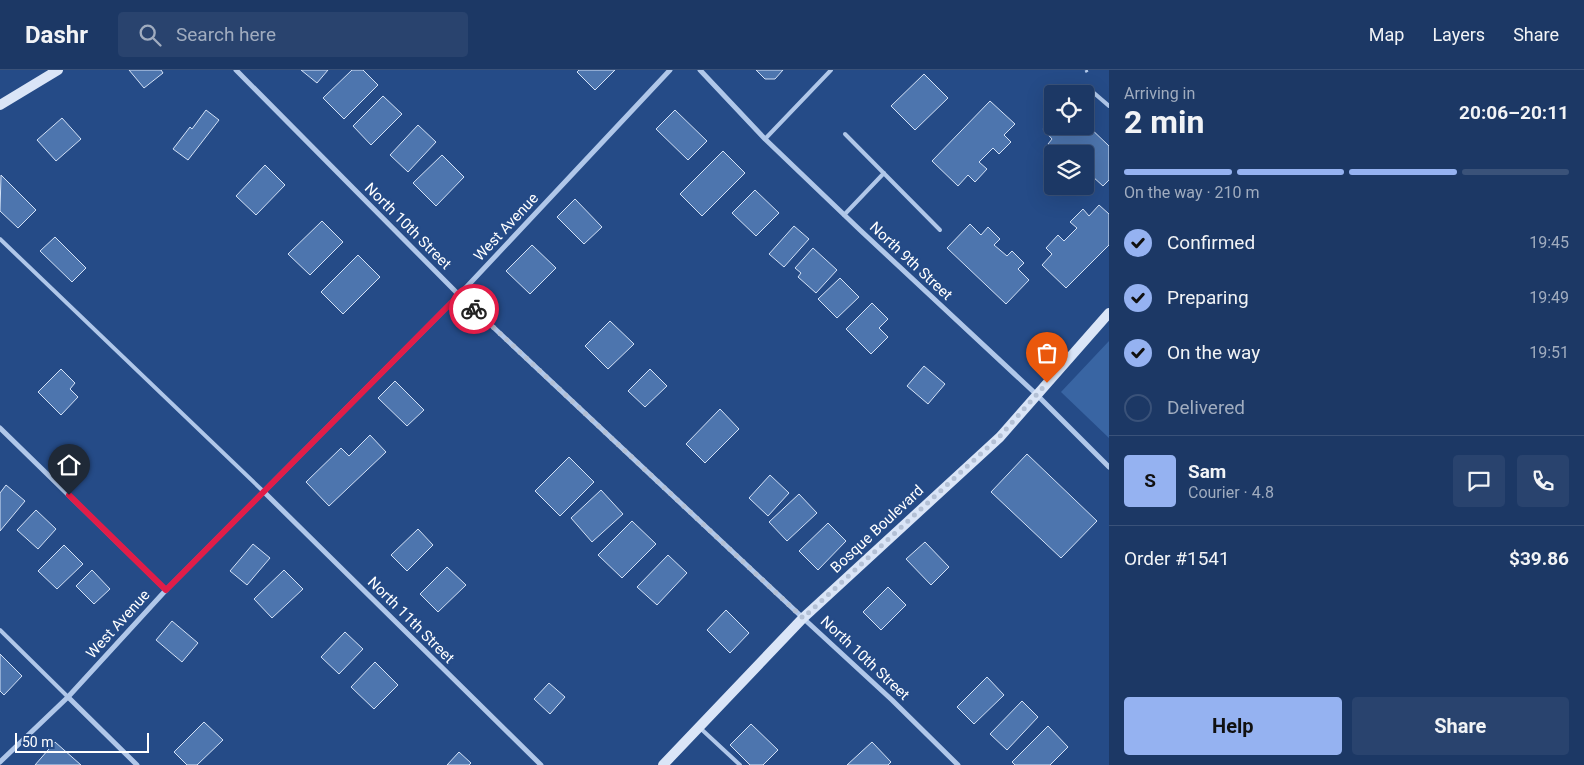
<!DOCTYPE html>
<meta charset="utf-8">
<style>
:root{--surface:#1c3865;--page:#29436e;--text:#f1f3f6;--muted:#a0acbf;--line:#3a5279;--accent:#95b2f1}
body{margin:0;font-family:Roboto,sans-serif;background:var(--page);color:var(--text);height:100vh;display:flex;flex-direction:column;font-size:19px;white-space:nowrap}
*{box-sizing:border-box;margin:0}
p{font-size:16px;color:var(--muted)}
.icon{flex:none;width:28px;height:28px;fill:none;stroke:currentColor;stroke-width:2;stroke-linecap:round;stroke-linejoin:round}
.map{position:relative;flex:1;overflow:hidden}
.side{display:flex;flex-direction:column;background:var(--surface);width:475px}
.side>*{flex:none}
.buttons{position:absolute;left:1044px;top:15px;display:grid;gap:10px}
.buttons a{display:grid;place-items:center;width:50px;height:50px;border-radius:5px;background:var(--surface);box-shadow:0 5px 20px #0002,0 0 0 1px var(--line);font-size:25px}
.scale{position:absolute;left:15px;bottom:12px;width:134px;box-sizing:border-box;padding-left:5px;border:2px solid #fff;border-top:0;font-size:14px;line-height:18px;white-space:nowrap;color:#fff;-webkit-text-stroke:4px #254b87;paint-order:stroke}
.pin{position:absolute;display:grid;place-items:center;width:42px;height:42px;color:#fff;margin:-51px -21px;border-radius:50% 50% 50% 0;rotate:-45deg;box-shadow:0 0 5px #0007}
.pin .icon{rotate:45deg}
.courier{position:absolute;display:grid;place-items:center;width:50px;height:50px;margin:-25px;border:4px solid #e11d48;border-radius:50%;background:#fff;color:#222;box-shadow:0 1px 6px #0007}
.head em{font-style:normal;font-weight:700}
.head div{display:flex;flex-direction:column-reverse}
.head{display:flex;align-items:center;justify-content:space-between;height:85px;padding:0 15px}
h1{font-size:32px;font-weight:700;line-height:38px}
.bar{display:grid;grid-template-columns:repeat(4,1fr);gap:8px 5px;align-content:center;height:60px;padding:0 15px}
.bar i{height:6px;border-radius:4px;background:var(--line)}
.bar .active{background:var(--accent)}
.bar p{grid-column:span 4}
.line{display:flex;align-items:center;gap:12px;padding:0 15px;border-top:1px solid var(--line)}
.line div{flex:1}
.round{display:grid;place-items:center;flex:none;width:52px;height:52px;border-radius:5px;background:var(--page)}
ol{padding:0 15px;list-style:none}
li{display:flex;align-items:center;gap:15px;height:55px}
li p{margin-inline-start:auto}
li .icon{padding:5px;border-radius:50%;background:var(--accent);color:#111;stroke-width:4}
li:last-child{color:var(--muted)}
li i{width:28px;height:28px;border:2px solid var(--line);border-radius:50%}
.cta{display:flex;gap:10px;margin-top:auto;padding:10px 15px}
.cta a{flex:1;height:58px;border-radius:5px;background:var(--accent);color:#111;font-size:20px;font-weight:700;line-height:58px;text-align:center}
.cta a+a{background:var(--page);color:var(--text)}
header{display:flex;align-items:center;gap:30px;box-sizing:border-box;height:70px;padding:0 25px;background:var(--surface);border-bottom:1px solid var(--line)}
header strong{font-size:24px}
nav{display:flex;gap:28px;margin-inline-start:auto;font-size:18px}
.search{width:350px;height:45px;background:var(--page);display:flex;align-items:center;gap:12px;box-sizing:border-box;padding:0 18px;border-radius:5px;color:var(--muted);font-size:19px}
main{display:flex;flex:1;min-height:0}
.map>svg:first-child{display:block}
.green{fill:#3965a3}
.building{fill:#4d75ae;stroke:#d4e2f7}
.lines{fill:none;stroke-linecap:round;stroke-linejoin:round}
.path{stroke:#b0c7e9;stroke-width:3;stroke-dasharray:2.5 4;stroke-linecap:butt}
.lane{stroke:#b0c7e9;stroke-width:4}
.street{stroke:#b0c7e9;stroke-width:5}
.secondary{stroke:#dae5f7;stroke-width:10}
.done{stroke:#b3c0d5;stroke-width:5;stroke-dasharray:0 9}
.route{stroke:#e11d48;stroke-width:6}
.labels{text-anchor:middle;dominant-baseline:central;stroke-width:4;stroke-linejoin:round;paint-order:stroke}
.street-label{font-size:15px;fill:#fff;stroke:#254b87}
</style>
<header>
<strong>Dashr</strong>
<div class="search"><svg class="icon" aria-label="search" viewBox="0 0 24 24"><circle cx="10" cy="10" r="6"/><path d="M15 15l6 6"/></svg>Search here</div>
<nav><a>Map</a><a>Layers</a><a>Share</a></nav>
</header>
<main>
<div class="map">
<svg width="1109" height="695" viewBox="0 0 1109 695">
<rect width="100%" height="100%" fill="#254b87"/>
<path class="green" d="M 1109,271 L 1109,368 L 1061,322 Z"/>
<g class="building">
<path d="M 129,0 L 161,0 L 163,3 L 144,18 Z"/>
<path d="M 301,0 L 328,0 L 317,13 Z"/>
<path d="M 352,0 L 363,0 L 378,15 L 344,49 L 323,28 Z"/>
<path d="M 579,0 L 615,0 L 595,20 L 577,2 Z"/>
<path d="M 756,0 L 783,0 L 775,9 L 765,9 Z"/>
<path d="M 924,4 L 948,28 L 915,60 L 891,36 Z"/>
<path d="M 383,26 L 402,44 L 371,75 L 353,56 Z"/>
<path d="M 990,31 L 1015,54 L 1004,65 L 1011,72 L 999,84 L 993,78 L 979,92 L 987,99 L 975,112 L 968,105 L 958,116 L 932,91 Z"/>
<path d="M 206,40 L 219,50 L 188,90 L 173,79 L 190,57 L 192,59 Z"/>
<path d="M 675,40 L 707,71 L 688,90 L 656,59 Z"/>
<path d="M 62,48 L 81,69 L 56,91 L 37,70 Z"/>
<path d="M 1052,49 L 1052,56 L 1085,56 L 1085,53 L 1109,76 L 1109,110 L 1103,116 L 1092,106 L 1085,112 L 1085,84 L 1071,84 L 1067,79 L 1062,84 L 1058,84 L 1048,74 L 1052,69 L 1043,59 Z"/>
<path d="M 418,55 L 436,72 L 408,102 L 390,85 Z"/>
<path d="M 723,81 L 745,103 L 702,146 L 680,124 Z"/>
<path d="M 442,85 L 464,107 L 436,136 L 413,113 Z"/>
<path d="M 265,95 L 285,115 L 256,145 L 236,126 Z"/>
<path d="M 1,105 L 36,140 L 18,158 L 0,141 Z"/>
<path d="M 755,120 L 779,143 L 756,166 L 732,143 Z"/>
<path d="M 575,129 L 602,157 L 584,174 L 557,147 Z"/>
<path d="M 1099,135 L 1109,144 L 1109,175 L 1066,218 L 1042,195 L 1052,184 L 1046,178 L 1058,165 L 1064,171 L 1077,158 L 1070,152 L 1083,139 L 1089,146 Z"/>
<path d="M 322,151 L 343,172 L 310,205 L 288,184 Z"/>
<path d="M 970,154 L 981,165 L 988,157 L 1000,169 L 994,175 L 1007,186 L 1012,181 L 1024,193 L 1018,199 L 1029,210 L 1006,234 L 947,178 Z"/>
<path d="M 794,156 L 809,169 L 784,197 L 769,184 Z"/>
<path d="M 55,167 L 86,198 L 72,212 L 40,181 Z"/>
<path d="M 532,175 L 556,198 L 530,224 L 506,201 Z"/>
<path d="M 813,178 L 837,200 L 816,223 L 798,207 L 801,203 L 795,198 Z"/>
<path d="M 358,185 L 380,207 L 343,244 L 321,222 Z"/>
<path d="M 840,208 L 859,227 L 837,248 L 818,229 Z"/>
<path d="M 872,233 L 888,249 L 879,258 L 888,267 L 871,284 L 846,259 Z"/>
<path d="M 610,251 L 634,274 L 608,299 L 585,276 Z"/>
<path d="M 924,296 L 945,314 L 928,334 L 907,316 Z"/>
<path d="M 61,299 L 75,313 L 70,319 L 78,327 L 61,345 L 38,322 Z"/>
<path d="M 650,299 L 667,316 L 645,337 L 628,321 Z"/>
<path d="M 395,311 L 424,340 L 407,356 L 378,328 Z"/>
<path d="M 720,339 L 739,359 L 705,393 L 686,374 Z"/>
<path d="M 370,365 L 386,382 L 329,436 L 306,412 L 341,378 L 349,386 Z"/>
<path d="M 1027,384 L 1097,451 L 1061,488 L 991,422 Z"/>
<path d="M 569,387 L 594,412 L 560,446 L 535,421 Z"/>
<path d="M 770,405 L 789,423 L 768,446 L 749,428 Z"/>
<path d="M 6,415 L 25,431 L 0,461 L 0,423 Z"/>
<path d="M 601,420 L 623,444 L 592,472 L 571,448 Z"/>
<path d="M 799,424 L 817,443 L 787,471 L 769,452 Z"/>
<path d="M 36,440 L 56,459 L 38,479 L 17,460 Z"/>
<path d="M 632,451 L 656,474 L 622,508 L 598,485 Z"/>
<path d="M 828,453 L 846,471 L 818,500 L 799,481 Z"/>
<path d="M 418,459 L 433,475 L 407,501 L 391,485 Z"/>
<path d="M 925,472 L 949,497 L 931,515 L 906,489 Z"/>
<path d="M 253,474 L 270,488 L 247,515 L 230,501 Z"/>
<path d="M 64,475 L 83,494 L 57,519 L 38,501 Z"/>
<path d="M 668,485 L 687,503 L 657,535 L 637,517 Z"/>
<path d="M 447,497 L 466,515 L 438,542 L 420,524 Z"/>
<path d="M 92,500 L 110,519 L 94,534 L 76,516 Z"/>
<path d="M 284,500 L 303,519 L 272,548 L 254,529 Z"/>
<path d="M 888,517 L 906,535 L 881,560 L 863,542 Z"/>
<path d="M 726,540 L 749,563 L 730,583 L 707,560 Z"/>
<path d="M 172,551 L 198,573 L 182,592 L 156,570 Z"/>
<path d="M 345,562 L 363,579 L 339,604 L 321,587 Z"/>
<path d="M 0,584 L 22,606 L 4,625 L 0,621 Z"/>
<path d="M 375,592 L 398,615 L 374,639 L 351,617 Z"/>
<path d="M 987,607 L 1004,625 L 974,654 L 957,637 Z"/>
<path d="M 549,613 L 565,627 L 550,644 L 534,629 Z"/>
<path d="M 1022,631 L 1038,647 L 1007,680 L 990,664 Z"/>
<path d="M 204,652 L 223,670 L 197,695 L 187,695 L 174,682 Z"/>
<path d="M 751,654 L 778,680 L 763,695 L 750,695 L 730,675 Z"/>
<path d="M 1048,656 L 1068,677 L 1050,695 L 1015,695 L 1012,692 Z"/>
<path d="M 55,672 L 81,695 L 35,695 Z"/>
<path d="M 872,672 L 891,692 L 888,695 L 847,695 Z"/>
<path d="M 459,682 L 471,693 L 469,695 L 447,695 Z"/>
</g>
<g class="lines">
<path class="path" d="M 1086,0 L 1088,4"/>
<g class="lane">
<path d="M 1087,17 L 1109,36"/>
<path d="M 845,64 L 940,160"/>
<path d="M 765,69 L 831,0"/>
<path d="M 844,145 L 884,103"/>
<path d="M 0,169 L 264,422"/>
<path d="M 0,560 L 68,627"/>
<path d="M 699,657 L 740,695"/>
</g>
<g class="street">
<path d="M 236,0 L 459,225 L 803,548 L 892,630 L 958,695"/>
<path d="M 700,0 L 765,69 L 860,160 L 1037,325 L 1109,397"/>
<path d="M 0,358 L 166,520"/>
<path d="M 264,422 L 541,695"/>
<path d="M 68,627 L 137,695"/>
<path d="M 0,692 L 68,627 L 166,520 L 459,225 L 670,0"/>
</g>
<g class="secondary">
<path d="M 0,35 L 58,0"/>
<path d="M 663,695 L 803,548 L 1000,367 L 1109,243"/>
</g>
</g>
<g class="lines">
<path class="done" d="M 474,239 L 803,548 L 1000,366 L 1047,313"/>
<path class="route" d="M 69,425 L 166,520 L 459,225 L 474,239"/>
</g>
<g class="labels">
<g class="street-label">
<text transform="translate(408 156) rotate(45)">North 10th Street</text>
<text transform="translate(506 157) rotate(-47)">West Avenue</text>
<text transform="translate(911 191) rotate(43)">North 9th Street</text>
<text transform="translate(877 459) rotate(-43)">Bosque Boulevard</text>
<text transform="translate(411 550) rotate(45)">North 11th Street</text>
<text transform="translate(118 554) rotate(-48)">West Avenue</text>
<text transform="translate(865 588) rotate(43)">North 10th Street</text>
</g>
</g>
</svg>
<div class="buttons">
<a><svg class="icon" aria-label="locate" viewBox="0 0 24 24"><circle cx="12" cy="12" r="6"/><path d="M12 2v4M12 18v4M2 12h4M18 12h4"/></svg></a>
<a><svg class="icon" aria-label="layers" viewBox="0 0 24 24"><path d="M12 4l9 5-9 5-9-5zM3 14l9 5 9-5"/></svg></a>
</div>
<div class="scale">50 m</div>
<div class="pin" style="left:1047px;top:313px;background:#ea580c"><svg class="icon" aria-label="bag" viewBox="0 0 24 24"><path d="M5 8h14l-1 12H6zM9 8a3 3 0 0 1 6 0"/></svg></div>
<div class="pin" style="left:69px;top:425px;background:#1f2937"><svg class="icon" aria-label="home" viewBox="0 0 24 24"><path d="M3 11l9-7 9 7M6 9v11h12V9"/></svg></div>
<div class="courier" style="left:474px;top:239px"><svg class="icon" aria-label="bike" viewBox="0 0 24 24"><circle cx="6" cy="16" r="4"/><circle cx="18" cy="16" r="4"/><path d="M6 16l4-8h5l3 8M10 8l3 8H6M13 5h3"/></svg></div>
</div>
<section class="side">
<div class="head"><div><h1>2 min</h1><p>Arriving in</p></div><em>20:06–20:11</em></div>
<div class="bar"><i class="active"></i><i class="active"></i><i class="active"></i><i></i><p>On the way · 210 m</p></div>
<ol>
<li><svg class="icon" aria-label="check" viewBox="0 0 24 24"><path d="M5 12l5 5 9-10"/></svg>Confirmed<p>19:45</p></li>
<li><svg class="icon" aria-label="check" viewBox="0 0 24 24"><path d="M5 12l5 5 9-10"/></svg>Preparing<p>19:49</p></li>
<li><svg class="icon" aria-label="check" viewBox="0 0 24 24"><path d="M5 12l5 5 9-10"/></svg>On the way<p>19:51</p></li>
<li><i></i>Delivered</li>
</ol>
<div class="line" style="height:90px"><b class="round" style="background:var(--accent);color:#111">S</b><div><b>Sam</b><p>Courier · 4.8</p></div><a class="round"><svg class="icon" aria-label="chat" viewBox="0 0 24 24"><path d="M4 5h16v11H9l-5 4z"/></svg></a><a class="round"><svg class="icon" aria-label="phone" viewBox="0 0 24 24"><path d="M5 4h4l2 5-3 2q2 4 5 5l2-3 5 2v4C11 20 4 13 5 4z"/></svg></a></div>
<div class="line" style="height:65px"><div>Order #1541</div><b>$39.86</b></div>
<div class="cta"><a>Help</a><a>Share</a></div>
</section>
</main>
